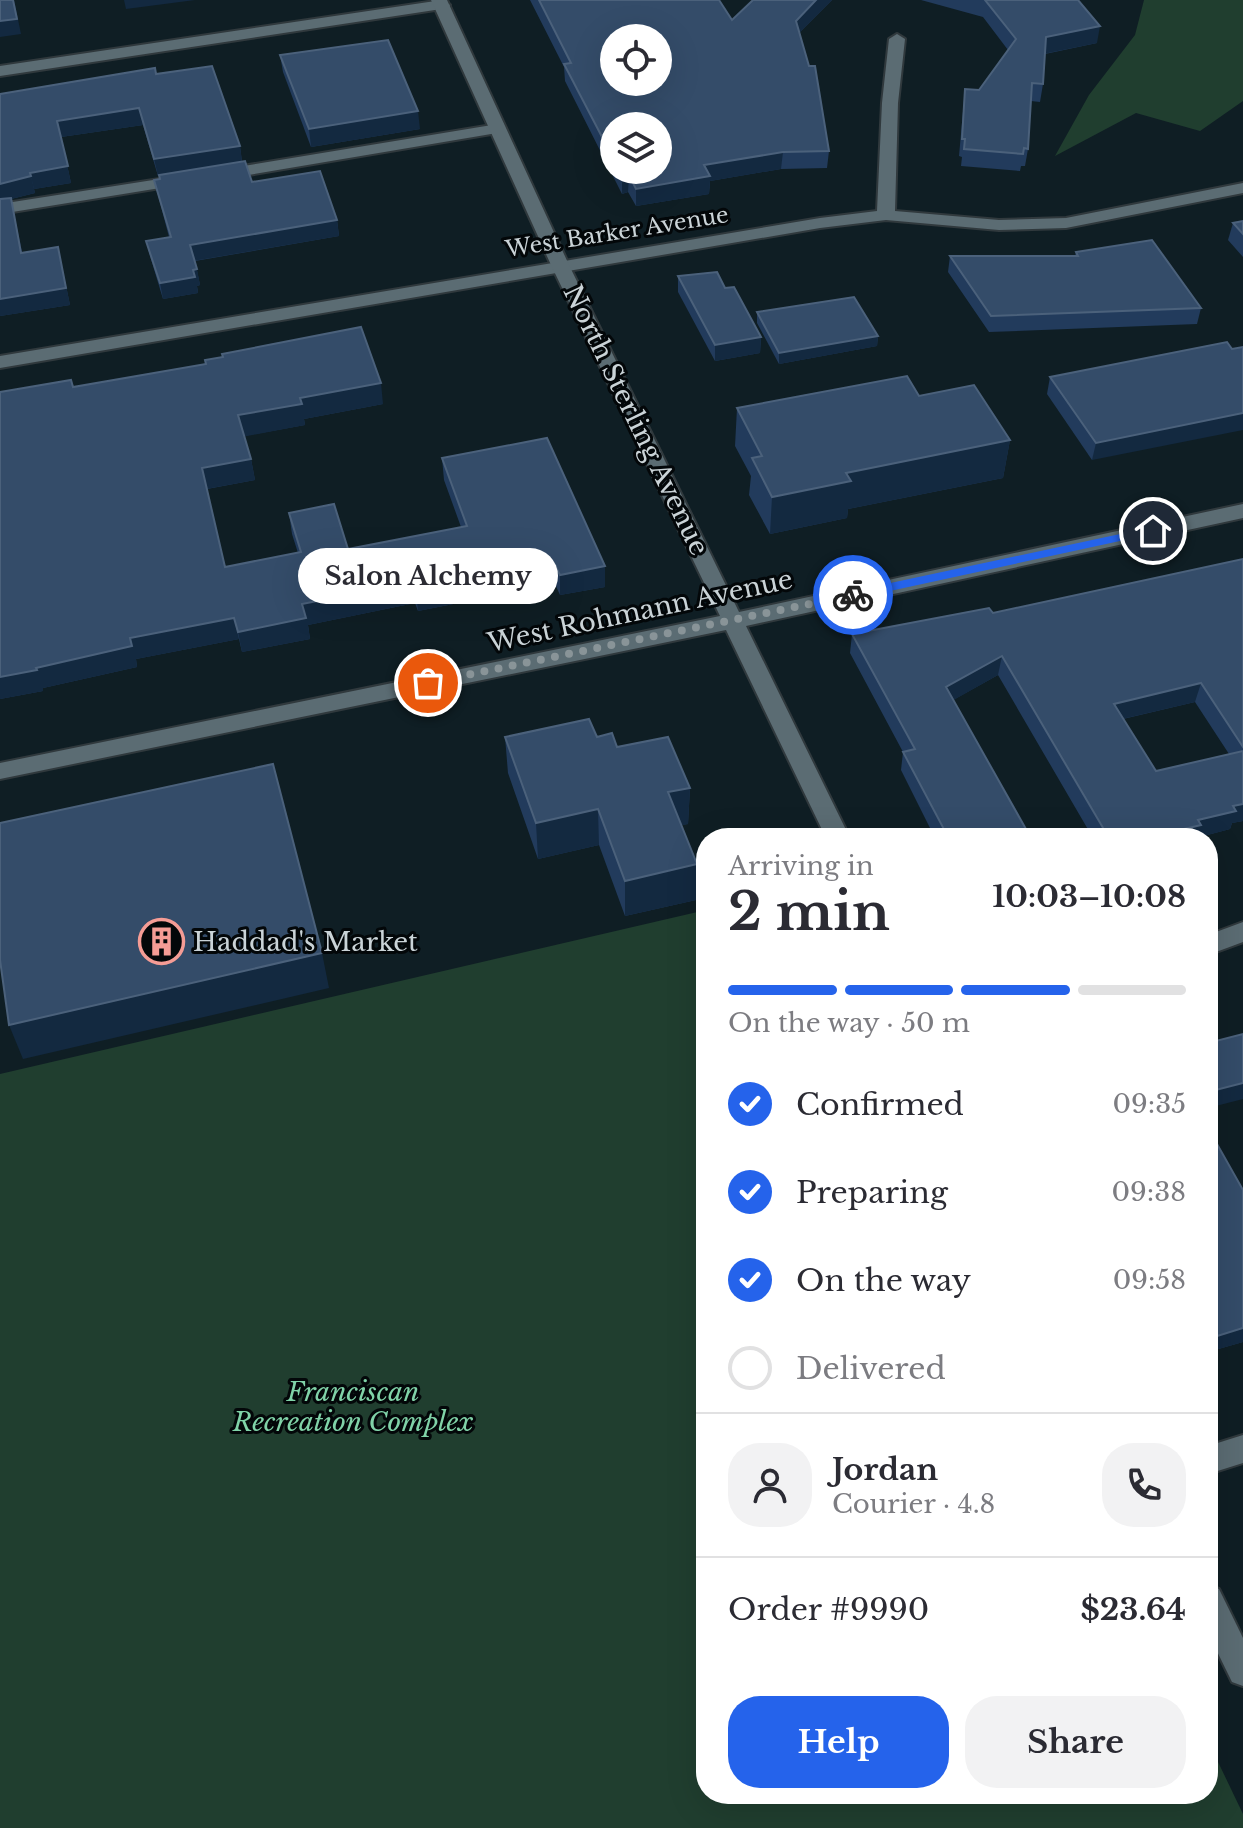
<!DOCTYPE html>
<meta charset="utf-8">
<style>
:root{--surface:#fff;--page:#f2f2f3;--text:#2b2b33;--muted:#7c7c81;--line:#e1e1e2;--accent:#2563eb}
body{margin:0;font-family:"Libre Baskerville",serif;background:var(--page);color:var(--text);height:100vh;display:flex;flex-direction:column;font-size:30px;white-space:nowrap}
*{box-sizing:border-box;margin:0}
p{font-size:26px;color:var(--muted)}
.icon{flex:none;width:44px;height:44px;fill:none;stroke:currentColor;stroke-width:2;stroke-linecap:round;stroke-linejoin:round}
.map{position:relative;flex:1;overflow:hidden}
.sheet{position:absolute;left:696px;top:828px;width:522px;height:976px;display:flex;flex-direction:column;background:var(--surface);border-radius:32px;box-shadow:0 8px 32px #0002}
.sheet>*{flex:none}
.buttons{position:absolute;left:600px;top:24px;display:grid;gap:16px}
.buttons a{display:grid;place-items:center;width:72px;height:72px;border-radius:50%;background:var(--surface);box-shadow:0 8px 32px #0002;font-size:40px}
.pin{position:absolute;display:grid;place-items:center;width:68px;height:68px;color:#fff;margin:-34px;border:4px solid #fff;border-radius:50%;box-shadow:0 2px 8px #0007}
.courier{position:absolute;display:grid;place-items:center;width:80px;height:80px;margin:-40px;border:6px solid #2563eb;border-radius:50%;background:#fff;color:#222;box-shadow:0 2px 10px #0007}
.bubble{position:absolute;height:56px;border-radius:28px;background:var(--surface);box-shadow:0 8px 32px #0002;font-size:26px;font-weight:800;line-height:56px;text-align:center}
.overview em{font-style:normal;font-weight:800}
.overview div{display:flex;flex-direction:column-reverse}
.overview{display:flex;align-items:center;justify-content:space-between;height:136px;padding:0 32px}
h1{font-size:52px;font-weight:800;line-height:60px}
.bar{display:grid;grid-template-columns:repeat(4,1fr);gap:12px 8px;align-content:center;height:96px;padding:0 32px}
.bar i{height:10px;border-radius:6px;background:var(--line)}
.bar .on{background:var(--accent)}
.bar p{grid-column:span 4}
.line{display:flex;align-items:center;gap:20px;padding:0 32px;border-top:2px solid var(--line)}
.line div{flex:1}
.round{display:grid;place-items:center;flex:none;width:84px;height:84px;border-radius:32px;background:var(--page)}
ol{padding:0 32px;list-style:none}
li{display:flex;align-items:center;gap:24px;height:88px}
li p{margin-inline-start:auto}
li .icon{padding:8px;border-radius:50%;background:var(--accent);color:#fff;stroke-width:4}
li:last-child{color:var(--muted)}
li i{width:44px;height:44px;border:4px solid var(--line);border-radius:50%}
.button{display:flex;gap:16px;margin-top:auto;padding:16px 32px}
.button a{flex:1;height:92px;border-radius:32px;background:var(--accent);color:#fff;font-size:32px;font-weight:800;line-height:92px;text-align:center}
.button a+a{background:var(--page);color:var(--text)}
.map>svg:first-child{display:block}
.green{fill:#203e2f}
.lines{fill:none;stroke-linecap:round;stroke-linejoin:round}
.service-casing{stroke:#30393d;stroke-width:4}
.minor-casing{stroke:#30393d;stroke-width:4}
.tertiary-casing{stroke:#30393d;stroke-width:4}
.service{fill:#5b6c73;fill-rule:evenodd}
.minor{fill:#5b6c73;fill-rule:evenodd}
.tertiary{fill:#5b6c73;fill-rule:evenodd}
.wall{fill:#223b5c;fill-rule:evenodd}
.shaded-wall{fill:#132940}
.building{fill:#344c69;stroke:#4b617b;stroke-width:2;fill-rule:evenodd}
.route{fill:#2563eb}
.done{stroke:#899498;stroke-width:8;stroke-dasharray:0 14.4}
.labels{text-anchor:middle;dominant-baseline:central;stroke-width:6;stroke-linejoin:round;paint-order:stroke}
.far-street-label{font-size:22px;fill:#cad3d7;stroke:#030709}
.street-label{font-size:26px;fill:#cad3d7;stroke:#030709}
.poi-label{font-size:26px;fill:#cad3d7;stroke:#030709;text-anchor:start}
.park-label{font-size:26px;font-style:italic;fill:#80d3a8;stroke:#030709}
</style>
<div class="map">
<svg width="1243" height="1828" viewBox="0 0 1243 1828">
<rect width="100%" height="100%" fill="#0f1e24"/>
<g class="green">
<path d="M 1144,0 L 1243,0 L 1243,101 L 1200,131 L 1136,113 L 1055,156 L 1089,95 L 1135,35 Z"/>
<path d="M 706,910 L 706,1794 L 1208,1794 L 1208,1741 L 1243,1814 L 1243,1828 L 0,1828 L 0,1074 Z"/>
</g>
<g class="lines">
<defs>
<g id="service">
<path d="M 498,124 L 506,129 L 503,132 L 219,180 L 211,175 L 219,170 Z"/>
<path d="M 185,175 L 193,180 L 191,183 L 0,214 L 0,204 Z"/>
</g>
<g id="minor">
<path d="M 442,0 L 450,5 L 448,8 L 0,76 L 0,66 Z"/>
<path d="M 897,34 L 905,39 L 898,103 L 895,211 L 999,220 L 1066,218 L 1243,183 L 1243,193 L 1066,228 L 999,230 L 886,220 L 820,228 L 0,368 L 0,356 L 820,218 L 877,211 L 882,103 L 889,39 Z"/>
<path d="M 1243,922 L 1243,942 L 1208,955 L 1208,935 Z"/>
<path d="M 1243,1435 L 1243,1463 L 1208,1474 L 1208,1446 Z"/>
</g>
<g id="tertiary">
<path d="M 431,0 L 447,0 L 569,265 L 739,612 L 1243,504 L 1243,518 L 746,626 L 850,838 L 826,838 L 726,630 L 0,779 L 0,763 L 720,616 L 551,265 Z"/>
<path d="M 1208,1585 L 1219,1589 L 1243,1638 L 1243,1686 L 1232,1682 L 1208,1633 Z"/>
</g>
</defs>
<use href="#service" class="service-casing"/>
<use href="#minor" class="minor-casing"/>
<use href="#tertiary" class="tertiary-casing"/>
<use href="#service" class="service"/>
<use href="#minor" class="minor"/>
<use href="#tertiary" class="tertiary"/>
</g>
<g class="wall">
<path d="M 530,0 L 719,0 L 732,20 L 753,0 L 832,0 L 799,33 L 829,151 L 827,168 L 781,169 L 710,181 L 709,194 L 636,206 L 628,192 L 622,194 L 565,81 L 564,67 ZM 614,126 L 658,170 L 614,170 Z"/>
<path d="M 921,0 L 1078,0 L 1097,43 L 1045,54 L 1043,84 L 1040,102 L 1031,101 L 1028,149 L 1025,166 L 1021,166 L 1020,171 L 961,166 L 962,157 L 959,156 L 965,89 L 979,90 L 1008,50 L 983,17 Z"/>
<path d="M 280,55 L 420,129 L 311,147 L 283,72 Z"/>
<path d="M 156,74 L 240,146 L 242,162 L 252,182 L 337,220 L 339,236 L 195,261 L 200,285 L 197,286 L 198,293 L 163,299 L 150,256 L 146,241 L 169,237 L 154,180 L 160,179 L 159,175 L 158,176 L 143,125 L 61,137 L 71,183 L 34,189 L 35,193 L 11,199 L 22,253 L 58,247 L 70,305 L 0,316 L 0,94 Z"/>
<path d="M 1243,221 L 1243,257 L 1228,240 L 1233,223 Z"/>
<path d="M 1076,252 L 1201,308 L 1197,324 L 989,332 L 948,272 L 950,256 L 1075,256 Z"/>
<path d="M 678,276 L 761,337 L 760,353 L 715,361 L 678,292 Z"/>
<path d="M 757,312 L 878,336 L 877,346 L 779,364 L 757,323 Z"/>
<path d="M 1227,342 L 1092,460 L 1047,394 L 1050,377 Z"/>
<path d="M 73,387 L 383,404 L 304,419 L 305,425 L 244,436 L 251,459 L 255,480 L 207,489 L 225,567 L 298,553 L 292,534 L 289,513 L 348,549 L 461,527 L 444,480 L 442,458 L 605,566 L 605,587 L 560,595 L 555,584 L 418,611 L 415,603 L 308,625 L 310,639 L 242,652 L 239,639 L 136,659 L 137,667 L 43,688 L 43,691 L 0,699 Z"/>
<path d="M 919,396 L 1010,440 L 1003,478 L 848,509 L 847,518 L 770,534 L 749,495 L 751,476 L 735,446 L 737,408 Z"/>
<path d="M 1243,559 L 1243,821 L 1232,823 L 1230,829 L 1196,838 L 1093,838 L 998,675 L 953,700 L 1031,838 L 933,838 L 934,836 L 901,770 L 903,752 L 850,653 L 852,634 L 993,613 ZM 1195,702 L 1229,754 L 1156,771 L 1123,719 Z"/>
<path d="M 505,737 L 597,737 L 690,788 L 688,824 L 681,825 L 697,864 L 696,900 L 625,916 L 599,845 L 538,859 L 508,773 Z"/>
<path d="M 1208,1129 L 1243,1190 L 1243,1342 L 1208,1352 Z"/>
</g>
<g class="shaded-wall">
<path d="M 14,0 L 21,34 L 0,37 L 0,21 Z"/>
<path d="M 124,0 L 195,0 L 126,9 Z"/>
<path d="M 816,0 L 832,0 L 794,38 L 796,21 Z"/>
<path d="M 1100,26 L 1097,43 L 1043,54 L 1046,37 Z"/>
<path d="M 139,108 L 143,125 L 61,137 L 71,183 L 34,189 L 30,173 L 57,121 Z"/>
<path d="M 418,111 L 420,129 L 311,147 L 309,129 Z"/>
<path d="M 240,146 L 242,162 L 158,176 L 154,159 Z"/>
<path d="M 783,152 L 781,169 L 710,181 L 709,194 L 636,206 L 636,189 L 704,165 Z"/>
<path d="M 629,175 L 628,192 L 622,194 L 622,176 Z"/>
<path d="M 31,176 L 35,193 L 11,199 L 26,270 L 0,201 L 0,184 Z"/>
<path d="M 337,220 L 339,236 L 193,261 L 190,245 Z"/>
<path d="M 58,247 L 70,305 L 0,316 L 0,299 Z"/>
<path d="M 197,269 L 200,285 L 197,286 L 198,293 L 163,299 L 160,283 Z"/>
<path d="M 878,336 L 877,346 L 779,364 L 779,353 Z"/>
<path d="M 761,337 L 760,353 L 715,361 L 715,345 Z"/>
<path d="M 381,383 L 383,404 L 304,419 L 305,425 L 242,437 L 238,415 L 300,398 Z"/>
<path d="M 1243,413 L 1243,430 L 1092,460 L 1096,443 Z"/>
<path d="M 1010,440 L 1003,478 L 848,509 L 847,518 L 770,534 L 772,497 L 846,473 Z"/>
<path d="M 251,459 L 255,480 L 206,489 L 202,468 Z"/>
<path d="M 554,563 L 555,584 L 418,611 L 416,590 Z"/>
<path d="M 605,566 L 605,587 L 560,595 L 560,575 Z"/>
<path d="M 413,582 L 415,603 L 308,625 L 310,639 L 242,652 L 238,632 L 302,604 Z"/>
<path d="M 234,618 L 239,639 L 136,659 L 137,667 L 43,688 L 43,691 L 0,699 L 0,677 L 130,638 Z"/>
<path d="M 1002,656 L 998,675 L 943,706 L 946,687 Z"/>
<path d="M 1201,683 L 1195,702 L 1109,722 L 1114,704 Z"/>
<path d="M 690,788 L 688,824 L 667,828 L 668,792 Z"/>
<path d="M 1243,804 L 1243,821 L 1232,823 L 1230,829 L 1196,838 L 1146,838 L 1198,820 L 1233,806 Z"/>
<path d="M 598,809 L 599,845 L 538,859 L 536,823 Z"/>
<path d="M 697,864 L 696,900 L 625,916 L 625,881 Z"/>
<path d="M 322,953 L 329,988 L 23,1059 L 9,1025 Z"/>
<path d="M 1243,1083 L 1243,1099 L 1208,1108 L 1208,1092 Z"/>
<path d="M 1243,1328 L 1243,1342 L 1208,1352 L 1208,1349 L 1214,1337 Z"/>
</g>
<g class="building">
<path d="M 0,0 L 13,0 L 17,19 L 0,21 Z"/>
<path d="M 539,0 L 719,0 L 732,20 L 753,0 L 816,0 L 796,21 L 809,66 L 815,66 L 829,151 L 783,152 L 704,165 L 710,176 L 636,189 L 629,175 L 622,176 L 619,170 L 658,170 L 658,126 L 614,126 L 614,160 L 564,64 L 571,63 ZM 614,38 L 658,38 L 658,82 L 614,82 Z"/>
<path d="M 985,0 L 1078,0 L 1100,26 L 1046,37 L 1043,84 L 1032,83 L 1028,149 L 1024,148 L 1023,154 L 964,149 L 965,139 L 962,139 L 965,89 L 979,90 L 1016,39 Z"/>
<path d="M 388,40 L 418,111 L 309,129 L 280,55 Z"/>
<path d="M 212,66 L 240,146 L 154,159 L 139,108 L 57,121 L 68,166 L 30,173 L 31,176 L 0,184 L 0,94 L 155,68 L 156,74 Z"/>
<path d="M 245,161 L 252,182 L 320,171 L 337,220 L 190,245 L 197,269 L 193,270 L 195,277 L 160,283 L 146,241 L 171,237 L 154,180 L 160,179 L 159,175 Z"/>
<path d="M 11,198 L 21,253 L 58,247 L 66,288 L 0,299 L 0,199 Z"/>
<path d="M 1243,221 L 1243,234 L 1233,223 Z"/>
<path d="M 1152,240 L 1201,308 L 991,316 L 950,256 L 1078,256 L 1076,252 Z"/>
<path d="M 717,272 L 725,288 L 734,287 L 761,337 L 715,345 L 678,276 Z"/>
<path d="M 854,297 L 878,336 L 779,353 L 757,312 Z"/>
<path d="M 361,327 L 381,383 L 300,398 L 302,404 L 238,415 L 251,459 L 202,468 L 225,567 L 301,552 L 289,513 L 334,504 L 348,549 L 467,526 L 442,458 L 547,438 L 605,566 L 560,575 L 554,563 L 416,590 L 413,582 L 302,604 L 306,618 L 238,632 L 234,618 L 130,638 L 132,646 L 36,668 L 37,670 L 0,677 L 0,392 L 71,380 L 73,387 L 206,364 L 205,360 L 223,357 L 222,354 Z"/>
<path d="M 1227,342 L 1232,349 L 1243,347 L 1243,413 L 1096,443 L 1050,377 Z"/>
<path d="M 907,376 L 919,396 L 974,385 L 1010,440 L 846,473 L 851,481 L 772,497 L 752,458 L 762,456 L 737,408 Z"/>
<path d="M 1243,559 L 1243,747 L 1201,683 L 1114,704 L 1156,771 L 1243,751 L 1243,804 L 1233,806 L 1236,811 L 1198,820 L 1201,825 L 1146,838 L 1109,838 L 1002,656 L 946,687 L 1031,838 L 934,838 L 933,836 L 946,833 L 903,752 L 915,749 L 852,634 L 989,608 L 993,613 Z"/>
<path d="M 589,719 L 597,737 L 612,733 L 617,747 L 668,737 L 690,788 L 668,792 L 697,864 L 625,881 L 598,809 L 536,823 L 505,737 Z"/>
<path d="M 273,764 L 322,953 L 9,1025 L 0,960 L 0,823 Z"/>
<path d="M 1243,1034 L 1243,1083 L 1208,1092 L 1208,1043 Z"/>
<path d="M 1208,1128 L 1243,1190 L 1243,1328 L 1214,1337 L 1208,1324 Z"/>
</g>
<path class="route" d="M 1153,527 L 1157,528 L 1157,533 L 853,599 L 847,595 L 853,591 Z"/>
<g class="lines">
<path class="done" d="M 428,683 L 853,595"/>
</g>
<defs>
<symbol id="building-ring" viewBox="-11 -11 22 22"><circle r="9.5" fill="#030709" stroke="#f59c95" stroke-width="1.5"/><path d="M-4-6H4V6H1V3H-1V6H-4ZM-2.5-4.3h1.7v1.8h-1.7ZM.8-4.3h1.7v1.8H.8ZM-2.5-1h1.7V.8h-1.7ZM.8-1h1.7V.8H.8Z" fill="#f59c95"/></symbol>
</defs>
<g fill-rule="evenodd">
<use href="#building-ring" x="136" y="916" width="51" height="51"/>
</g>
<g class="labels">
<g class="far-street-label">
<text transform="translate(617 232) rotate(-9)">West Barker Avenue</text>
</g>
<g class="street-label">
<text transform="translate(636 420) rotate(64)">North Sterling Avenue</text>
<text transform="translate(640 611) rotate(-12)">West Rohmann Avenue</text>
</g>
<g class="poi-label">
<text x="193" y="942">Haddad's Market</text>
</g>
<g class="park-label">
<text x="353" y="1392">Franciscan<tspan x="353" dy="30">Recreation Complex</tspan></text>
</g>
</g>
</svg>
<div class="buttons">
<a><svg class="icon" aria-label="locate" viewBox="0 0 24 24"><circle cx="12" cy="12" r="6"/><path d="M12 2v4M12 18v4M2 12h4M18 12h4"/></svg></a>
<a><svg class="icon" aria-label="layers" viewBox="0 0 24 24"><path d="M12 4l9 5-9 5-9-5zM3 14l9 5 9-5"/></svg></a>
</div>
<div class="pin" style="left:428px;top:683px;background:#ea580c"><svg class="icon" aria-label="bag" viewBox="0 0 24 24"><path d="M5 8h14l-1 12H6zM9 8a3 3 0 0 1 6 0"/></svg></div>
<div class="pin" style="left:1153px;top:531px;background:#1f2937"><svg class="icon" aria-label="home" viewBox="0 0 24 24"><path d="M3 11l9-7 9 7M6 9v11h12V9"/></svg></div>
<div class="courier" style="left:853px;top:595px"><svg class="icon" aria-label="bike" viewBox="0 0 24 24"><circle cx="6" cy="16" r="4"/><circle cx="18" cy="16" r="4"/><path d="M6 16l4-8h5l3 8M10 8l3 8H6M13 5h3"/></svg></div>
<div class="bubble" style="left:298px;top:548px;width:260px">Salon Alchemy</div>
<section class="sheet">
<div class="overview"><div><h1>2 min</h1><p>Arriving in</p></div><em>10:03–10:08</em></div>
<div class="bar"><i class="on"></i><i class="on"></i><i class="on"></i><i></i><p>On the way · 50 m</p></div>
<ol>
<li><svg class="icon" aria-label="check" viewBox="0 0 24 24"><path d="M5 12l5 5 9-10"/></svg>Confirmed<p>09:35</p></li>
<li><svg class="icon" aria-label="check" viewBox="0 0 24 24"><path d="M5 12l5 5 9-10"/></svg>Preparing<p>09:38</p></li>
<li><svg class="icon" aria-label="check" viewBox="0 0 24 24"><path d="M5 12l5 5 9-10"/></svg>On the way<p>09:58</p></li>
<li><i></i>Delivered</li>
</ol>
<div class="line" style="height:144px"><a class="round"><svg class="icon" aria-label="person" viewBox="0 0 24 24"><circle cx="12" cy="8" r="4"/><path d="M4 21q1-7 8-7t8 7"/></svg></a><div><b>Jordan</b><p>Courier · 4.8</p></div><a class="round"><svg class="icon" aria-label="phone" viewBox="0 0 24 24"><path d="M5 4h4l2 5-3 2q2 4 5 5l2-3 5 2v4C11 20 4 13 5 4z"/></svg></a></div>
<div class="line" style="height:104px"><div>Order #9990</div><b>$23.64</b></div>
<div class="button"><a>Help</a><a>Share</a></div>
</section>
</div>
